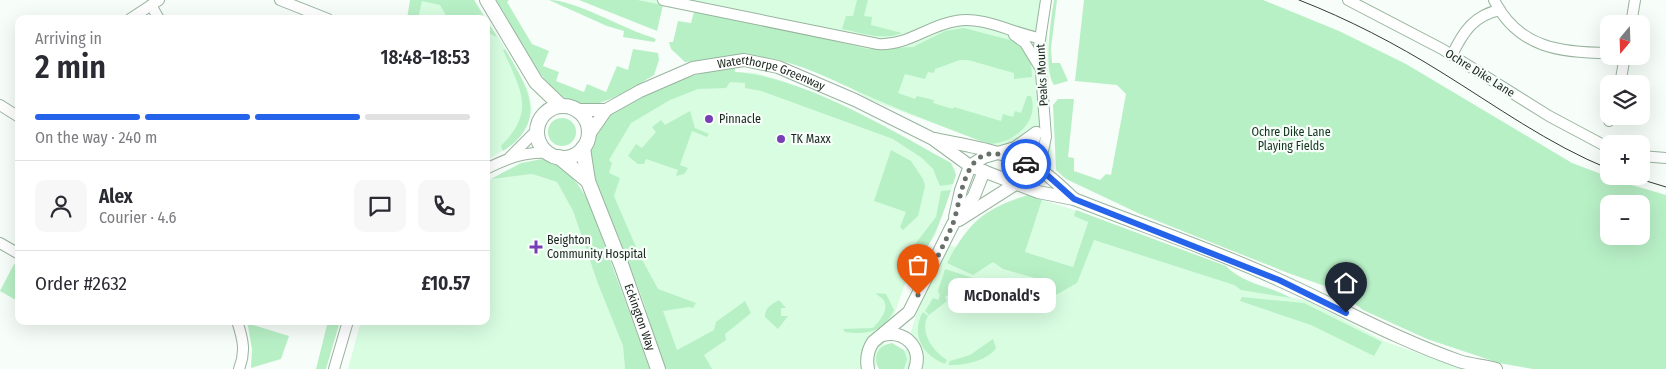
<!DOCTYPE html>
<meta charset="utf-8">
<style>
:root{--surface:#fff;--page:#f7f7f7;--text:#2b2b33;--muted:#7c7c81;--line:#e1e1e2;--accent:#2563eb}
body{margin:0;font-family:"Fira Sans Condensed",sans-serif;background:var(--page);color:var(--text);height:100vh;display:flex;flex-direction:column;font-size:19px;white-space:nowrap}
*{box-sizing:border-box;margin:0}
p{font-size:16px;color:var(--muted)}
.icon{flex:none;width:28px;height:28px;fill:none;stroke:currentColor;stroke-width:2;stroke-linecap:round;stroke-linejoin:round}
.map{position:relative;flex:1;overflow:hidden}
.sheet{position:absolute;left:15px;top:15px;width:475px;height:310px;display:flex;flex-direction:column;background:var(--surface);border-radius:10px;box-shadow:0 5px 20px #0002}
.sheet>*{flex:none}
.needle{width:32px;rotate:199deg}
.tools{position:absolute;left:1600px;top:15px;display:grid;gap:10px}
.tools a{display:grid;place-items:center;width:50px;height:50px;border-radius:10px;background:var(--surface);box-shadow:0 5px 20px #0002;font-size:25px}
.pin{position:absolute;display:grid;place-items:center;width:42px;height:42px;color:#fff;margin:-51px -21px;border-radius:50% 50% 50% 0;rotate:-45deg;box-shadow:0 0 5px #0007}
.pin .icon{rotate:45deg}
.courier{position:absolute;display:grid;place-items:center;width:50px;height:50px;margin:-25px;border:4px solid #2563eb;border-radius:50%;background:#fff;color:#222;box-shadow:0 1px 6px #0007}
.bubble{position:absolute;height:35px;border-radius:10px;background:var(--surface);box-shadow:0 5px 20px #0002;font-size:16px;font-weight:600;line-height:35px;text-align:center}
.head em{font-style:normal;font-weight:600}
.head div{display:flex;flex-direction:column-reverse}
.head{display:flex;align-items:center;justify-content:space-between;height:85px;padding:0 20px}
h1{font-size:32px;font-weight:600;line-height:38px}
.bar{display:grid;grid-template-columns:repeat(4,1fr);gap:8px 5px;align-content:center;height:60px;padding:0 20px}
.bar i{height:6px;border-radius:4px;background:var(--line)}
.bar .active{background:var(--accent)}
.bar p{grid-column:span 4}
.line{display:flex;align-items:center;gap:12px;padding:0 20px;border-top:1px solid var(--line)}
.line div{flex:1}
.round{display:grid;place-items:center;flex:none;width:52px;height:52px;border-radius:10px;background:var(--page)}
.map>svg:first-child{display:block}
.built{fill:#d8fde1}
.green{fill:#b8f0c6;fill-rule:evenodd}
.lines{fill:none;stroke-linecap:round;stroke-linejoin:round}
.minor-casing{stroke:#98b49e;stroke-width:12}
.tertiary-casing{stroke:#98b49e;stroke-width:14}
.secondary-casing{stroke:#98b49e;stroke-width:16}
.minor{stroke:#fff;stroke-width:10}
.tertiary{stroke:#fff;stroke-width:12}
.secondary{stroke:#fff;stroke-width:14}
.tram{stroke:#333d35;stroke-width:1}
.done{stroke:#67716a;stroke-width:5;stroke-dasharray:0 9}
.route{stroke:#2563eb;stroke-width:6}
.poi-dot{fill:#773eb5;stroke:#f7fdf9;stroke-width:2}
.labels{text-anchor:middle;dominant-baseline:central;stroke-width:4.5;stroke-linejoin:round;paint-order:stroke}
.street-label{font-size:12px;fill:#1a251d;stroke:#f7fdf9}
.poi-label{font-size:12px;fill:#1a251d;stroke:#f7fdf9;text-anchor:start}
.park-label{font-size:12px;fill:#13361f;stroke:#f7fdf9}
</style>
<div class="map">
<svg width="1666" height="369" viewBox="0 0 1666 369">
<rect width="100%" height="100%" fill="#f7fdf9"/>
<g class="built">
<path d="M 411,0 L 474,0 L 502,43 L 528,90 L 532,109 L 527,125 L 516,142 L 486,161 L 486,19 L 407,19 Z"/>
<path d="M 638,0 L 1046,0 L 1052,166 L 870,100 L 789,49 L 694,12 Z"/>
<path d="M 735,68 L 735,72 L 756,73 L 782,81 L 857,113 L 951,163 L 955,169 L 956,175 L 935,236 L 911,267 L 875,369 L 664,369 L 591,142 L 606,118 Z"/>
<path d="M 532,174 L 557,182 L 573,211 L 598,284 L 623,346 L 625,369 L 348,369 L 361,321 L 486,321 L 486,182 L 491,179 Z"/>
<path d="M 1042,200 L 1090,215 L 1073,267 L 1025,252 Z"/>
<path d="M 1087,237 L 1234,285 L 1308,301 L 1384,341 L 1461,369 L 900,369 L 922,294 L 949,245 L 1072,281 Z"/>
</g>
<g class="green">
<path d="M 410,0 L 474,0 L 497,37 L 486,32 L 486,19 L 448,19 L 440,5 L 422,1 L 418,19 L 407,19 Z"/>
<path d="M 496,0 L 509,0 L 507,2 L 532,44 L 549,51 L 543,66 L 559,72 L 556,81 L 584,92 L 587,84 L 606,92 L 617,66 L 628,70 L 633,49 L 658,53 L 659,60 L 654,75 C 638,85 608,104 588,105 C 547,107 515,30 496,0 Z"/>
<path d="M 549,0 C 576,0 623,29 654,38 L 656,40 L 654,42 L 623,37 L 624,31 L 607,26 Z"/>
<path d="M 579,0 L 638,0 L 663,5 L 657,31 Z"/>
<path d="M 857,0 L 868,0 L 864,16 L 872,17 L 871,25 L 902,33 C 883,41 862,33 842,29 L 846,16 L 853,16 Z"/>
<path d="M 1054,0 L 1057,0 L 1051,48 L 1052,63 L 1060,63 L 1068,81 L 1054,85 C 1043,70 1051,19 1054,0 Z"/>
<path d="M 1084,0 L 1263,0 L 1339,31 L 1406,64 L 1572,163 L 1625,183 L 1666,195 L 1666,369 L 1533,369 L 1499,363 L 1427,339 L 1363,310 L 1336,290 L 1288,273 L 1140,214 L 1066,179 L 1056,170 L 1053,105 L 1058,99 L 1074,99 L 1068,157 L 1074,158 L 1074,171 L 1100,180 L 1106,174 L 1111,175 L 1126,94 L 1117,85 L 1075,81 ZM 1609,204 L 1641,204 L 1641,236 L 1609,236 Z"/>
<path d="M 694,12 L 778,28 L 868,49 L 913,47 L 945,31 L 964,28 L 1014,41 L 1025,51 L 1031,63 L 1032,77 L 1014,79 L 1014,73 L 968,60 L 960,60 L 935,69 L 934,73 L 928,72 L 925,79 L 905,74 L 898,93 L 915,99 L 917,96 L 934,100 L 933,103 L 953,109 L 954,107 L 1001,121 L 1003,114 L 1013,117 L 1015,111 L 1021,113 L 1027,96 L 1031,96 C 1040,123 1012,144 988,144 C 950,129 912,115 875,99 C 835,82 800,61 757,57 C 732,54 709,61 685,62 L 671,49 L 669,42 L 673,42 L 678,21 L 691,23 Z"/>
<path d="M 505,49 C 527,86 550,121 503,151 L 501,146 C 536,110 521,91 503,50 Z"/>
<path d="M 735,68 L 735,72 C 802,76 892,130 951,163 L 956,175 L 953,184 L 940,186 L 933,169 L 922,158 L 893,139 L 761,91 L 745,88 L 745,83 L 730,82 L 726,88 L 698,89 L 670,100 L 631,123 L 609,160 L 612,163 L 609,173 L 620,178 L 614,196 L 639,254 L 658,289 L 696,303 L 693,308 L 689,307 L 663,311 L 677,350 L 714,330 L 716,322 L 745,301 L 751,313 L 725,334 L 726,340 L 704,355 L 712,369 L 664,369 L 643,300 L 593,173 L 589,151 L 591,142 L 612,112 L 678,80 L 710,71 Z"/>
<path d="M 690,111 L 695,128 L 709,134 L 707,137 L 692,131 L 680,165 L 688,168 L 684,174 L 676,176 L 678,170 L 646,159 L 644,164 L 638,164 L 628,156 L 636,144 L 642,148 L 656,132 L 652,127 L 661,120 L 665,125 Z"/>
<circle cx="562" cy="132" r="14"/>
<path d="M 891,150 L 911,161 L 923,179 L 925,186 L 918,216 L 903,230 L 900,227 L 906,212 L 874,201 Z"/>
<path d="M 542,159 C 566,167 576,179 589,202 L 650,369 L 625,369 L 623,346 L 598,284 L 573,211 L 557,182 L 532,174 L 491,179 L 521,163 Z"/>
<path d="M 951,190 C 943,213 929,260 904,270 L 903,263 L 906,256 L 936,217 L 941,191 Z"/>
<path d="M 1028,195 L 1042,200 L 1025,252 L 1073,267 L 1088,222 L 1074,216 L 1076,210 L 1226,266 C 1244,285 1269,285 1291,298 L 1241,290 L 1234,285 L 1094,240 L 1077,283 L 1054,296 L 1042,280 L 1003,269 L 993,262 L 973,275 L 947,263 C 968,223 984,208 1028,195 Z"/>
<path d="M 14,264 L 19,267 L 19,296 L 16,300 L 0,291 Z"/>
<path d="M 945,269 L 973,278 L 945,297 L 947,301 L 929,315 L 925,311 L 933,298 L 938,300 L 940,295 L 938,291 Z"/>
<path d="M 876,293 L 886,294 L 894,310 C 884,332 867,335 845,332 L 843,329 L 873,328 C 880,321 891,308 882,298 C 880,297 878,296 876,293 Z"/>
<path d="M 1242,297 L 1304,303 L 1382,342 L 1374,356 L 1311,325 L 1240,301 Z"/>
<path d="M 779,300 L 786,308 L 781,308 L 781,316 L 788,316 L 778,329 L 765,317 C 765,307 771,305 779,300 Z"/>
<path d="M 923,312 L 928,316 C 919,331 933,352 947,360 L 945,364 C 923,356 910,334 923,312 Z"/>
<path d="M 247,321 L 254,321 L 253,325 L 289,336 L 281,359 L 251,368 L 252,349 Z"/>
<path d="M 328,321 L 340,321 L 326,369 L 316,369 Z"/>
<path d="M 993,339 L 996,348 C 987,361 963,366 948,365 L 950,361 L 970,355 Z"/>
<path d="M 892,343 L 904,350 L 907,359 L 904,369 L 879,369 C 872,357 878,345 892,343 Z"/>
</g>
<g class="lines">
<defs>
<g id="minor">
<path d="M 280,0 L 328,19"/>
<path d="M 663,0 L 878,44 C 907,46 929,25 956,21 C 984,16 1012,33 1039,38"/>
<path d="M 1348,0 L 1442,49 L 1549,116 L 1609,148"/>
<path d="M 1494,0 C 1518,48 1561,53 1609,53"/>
<path d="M 151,5 L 159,19"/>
<path d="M 130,19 L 159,0"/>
<path d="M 1631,24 L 1635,0"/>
<path d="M 1014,35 L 1025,43 L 1039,66"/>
<path d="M 1452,55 C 1463,32 1474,15 1500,10"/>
<path d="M 1620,84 L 1625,56"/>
<path d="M 0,105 L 19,117"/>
<path d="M 1609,121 L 1610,116"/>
<path d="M 1641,156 L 1666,158"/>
<path d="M 510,157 L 537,130"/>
<path d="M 1027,164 L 1037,132"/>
<path d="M 486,169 C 506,159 525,151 548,153"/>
<path d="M 1039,169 L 1046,137 L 1039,46 L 1046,0"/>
<path d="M 0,243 L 19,254"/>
<path d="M 237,321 C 243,339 246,352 239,369"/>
<path d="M 334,369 L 348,321"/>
</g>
<g id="tertiary">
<path d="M 577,110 L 606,110"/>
<path id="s1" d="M 588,136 L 606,110 L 640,91 L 693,68 L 744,60 L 778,67 L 855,100 L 933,139 L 970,166 L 1038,192 L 1074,199 C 1142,226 1212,249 1279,280 C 1339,307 1396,339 1459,361 C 1471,365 1483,365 1496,369"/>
<path d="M 934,139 C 966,145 1006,152 1035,167 C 1050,175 1062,188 1074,199"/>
<path d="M 970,166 L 984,157 L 1015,148 L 1036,133"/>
<path d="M 955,217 L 961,190 L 970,166"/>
<path d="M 959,220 L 1039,169"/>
<path d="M 883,335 C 904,330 923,347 915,369"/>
<path d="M 868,369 C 866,359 867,351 873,342 L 909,312 L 953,224 L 974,196 L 984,171"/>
</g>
<g id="secondary">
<path d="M 487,0 L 536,82 L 561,106"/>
<circle cx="563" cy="132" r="26"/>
<path id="s2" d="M 583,148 L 588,181 L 622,267 L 658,369"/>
<path d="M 559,157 L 588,181"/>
</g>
</defs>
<use href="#minor" class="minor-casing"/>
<use href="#tertiary" class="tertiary-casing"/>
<use href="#secondary" class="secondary-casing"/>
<use href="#minor" class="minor"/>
<use href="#tertiary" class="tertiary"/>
<use href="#secondary" class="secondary"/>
<g class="tram">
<path d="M 1299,0 C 1348,19 1396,44 1441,72 C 1496,106 1548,144 1609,169"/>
<path d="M 1630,176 L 1666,187"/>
</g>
</g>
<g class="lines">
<path class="done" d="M 918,295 C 929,272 942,250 952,226 C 961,205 962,149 997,154 C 1006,155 1017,161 1026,164"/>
<path class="route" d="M 1026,164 L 1046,174 L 1074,199 L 1279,280 L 1346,313"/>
</g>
<g class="poi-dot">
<circle cx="709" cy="119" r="5"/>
<circle cx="781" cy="139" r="5"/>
<path d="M533.5 239.5h5v5h5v5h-5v5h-5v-5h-5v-5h5z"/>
</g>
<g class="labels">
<g class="street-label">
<text transform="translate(1480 73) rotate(32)">Ochre Dike Lane</text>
<text transform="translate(1042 75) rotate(-93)">Peaks Mount</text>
<text stroke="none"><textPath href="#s1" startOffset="209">Waterthorpe Greenway</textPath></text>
<text stroke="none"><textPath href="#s2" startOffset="179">Eckington Way</textPath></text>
</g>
<g class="poi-label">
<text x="719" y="119">Pinnacle</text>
<text x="791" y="139">TK Maxx</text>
<text x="547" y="240">Beighton<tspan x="547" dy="14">Community Hospital</tspan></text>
</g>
<g class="park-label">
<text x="1291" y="132">Ochre Dike Lane<tspan x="1291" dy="14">Playing Fields</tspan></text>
</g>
</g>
</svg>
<div class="tools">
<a><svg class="needle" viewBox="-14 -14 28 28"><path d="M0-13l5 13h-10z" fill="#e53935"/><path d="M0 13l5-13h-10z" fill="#7c7c81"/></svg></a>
<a><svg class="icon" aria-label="layers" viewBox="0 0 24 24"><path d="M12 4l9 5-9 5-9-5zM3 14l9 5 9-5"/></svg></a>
<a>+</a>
<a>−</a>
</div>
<div class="pin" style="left:918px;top:295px;background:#ea580c"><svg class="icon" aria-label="bag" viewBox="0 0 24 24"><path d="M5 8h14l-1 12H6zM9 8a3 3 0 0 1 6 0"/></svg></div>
<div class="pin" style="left:1346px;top:313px;background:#1f2937"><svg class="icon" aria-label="home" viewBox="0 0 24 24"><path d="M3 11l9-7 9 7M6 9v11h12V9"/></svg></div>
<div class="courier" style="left:1026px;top:164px"><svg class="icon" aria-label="car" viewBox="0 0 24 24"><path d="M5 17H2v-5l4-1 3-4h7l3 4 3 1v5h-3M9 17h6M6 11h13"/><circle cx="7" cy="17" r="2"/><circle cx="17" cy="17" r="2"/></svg></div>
<div class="bubble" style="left:948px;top:278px;width:108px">McDonald's</div>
<section class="sheet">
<div class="head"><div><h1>2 min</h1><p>Arriving in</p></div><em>18:48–18:53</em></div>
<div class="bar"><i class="active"></i><i class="active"></i><i class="active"></i><i></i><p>On the way · 240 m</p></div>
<div class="line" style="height:90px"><a class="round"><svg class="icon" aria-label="person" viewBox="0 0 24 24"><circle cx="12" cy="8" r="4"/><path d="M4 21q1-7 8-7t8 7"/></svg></a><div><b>Alex</b><p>Courier · 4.6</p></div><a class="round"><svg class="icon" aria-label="chat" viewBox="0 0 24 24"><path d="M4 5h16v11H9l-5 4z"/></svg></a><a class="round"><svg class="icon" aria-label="phone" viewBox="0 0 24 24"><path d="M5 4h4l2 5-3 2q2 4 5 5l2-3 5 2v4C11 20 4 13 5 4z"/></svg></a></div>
<div class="line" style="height:65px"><div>Order #2632</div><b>£10.57</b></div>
</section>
</div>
